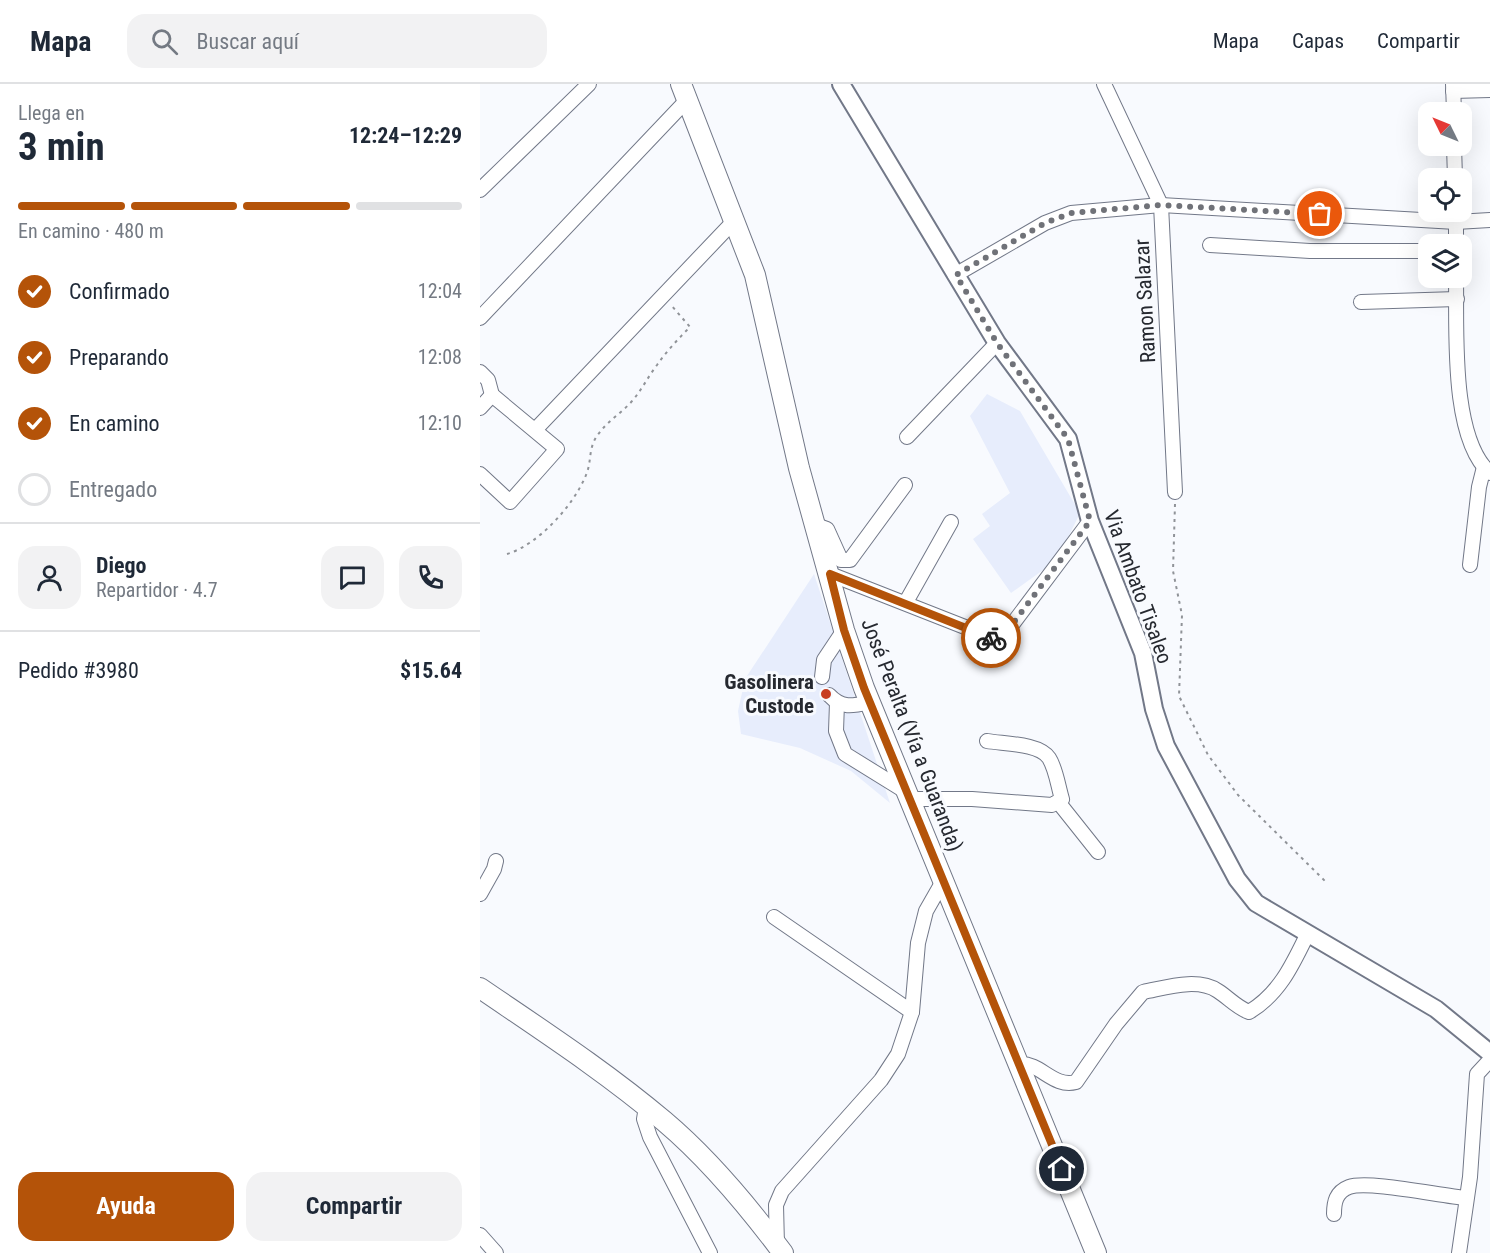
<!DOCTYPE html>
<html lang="es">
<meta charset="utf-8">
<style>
:root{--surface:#fff;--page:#f2f2f3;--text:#1f2937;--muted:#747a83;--line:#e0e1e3;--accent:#b45309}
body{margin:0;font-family:"Roboto Condensed",sans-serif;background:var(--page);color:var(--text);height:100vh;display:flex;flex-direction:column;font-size:22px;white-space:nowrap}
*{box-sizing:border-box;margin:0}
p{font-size:20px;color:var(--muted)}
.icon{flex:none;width:33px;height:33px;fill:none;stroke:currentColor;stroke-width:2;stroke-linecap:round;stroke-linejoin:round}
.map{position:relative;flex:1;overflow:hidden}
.sheet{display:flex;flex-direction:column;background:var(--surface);width:480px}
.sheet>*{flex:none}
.needle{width:39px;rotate:313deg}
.controls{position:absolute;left:938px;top:18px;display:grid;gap:12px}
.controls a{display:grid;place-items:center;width:54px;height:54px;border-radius:12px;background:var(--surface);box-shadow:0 6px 24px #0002;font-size:30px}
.pin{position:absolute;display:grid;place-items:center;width:51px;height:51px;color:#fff;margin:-26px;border:3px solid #fff;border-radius:50%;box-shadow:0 2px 6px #0007}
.courier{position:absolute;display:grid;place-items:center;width:60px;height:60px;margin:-30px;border:4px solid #b45309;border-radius:50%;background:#fff;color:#222;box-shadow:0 2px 8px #0007}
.overview em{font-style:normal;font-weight:700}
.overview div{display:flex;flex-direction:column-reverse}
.overview{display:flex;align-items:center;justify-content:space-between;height:102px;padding:0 18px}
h1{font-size:39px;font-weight:700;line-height:45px}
.bar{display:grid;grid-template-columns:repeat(4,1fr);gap:9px 6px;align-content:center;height:72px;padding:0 18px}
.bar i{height:8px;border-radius:4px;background:var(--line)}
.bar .active{background:var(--accent)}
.bar p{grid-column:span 4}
.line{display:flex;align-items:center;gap:15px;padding:0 18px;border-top:2px solid var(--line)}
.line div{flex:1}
.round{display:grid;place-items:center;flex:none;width:63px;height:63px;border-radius:18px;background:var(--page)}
ol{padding:0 18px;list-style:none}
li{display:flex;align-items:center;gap:18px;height:66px}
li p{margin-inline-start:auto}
li .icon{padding:6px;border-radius:50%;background:var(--accent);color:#fff;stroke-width:4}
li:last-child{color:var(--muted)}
li i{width:33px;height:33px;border:3px solid var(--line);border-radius:50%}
.button{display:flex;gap:12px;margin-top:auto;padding:12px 18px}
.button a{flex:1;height:69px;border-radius:18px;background:var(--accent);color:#fff;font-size:24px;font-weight:700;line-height:69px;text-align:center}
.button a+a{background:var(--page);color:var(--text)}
header{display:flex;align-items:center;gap:36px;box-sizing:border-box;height:84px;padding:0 30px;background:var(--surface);border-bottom:2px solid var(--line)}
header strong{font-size:28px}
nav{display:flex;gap:33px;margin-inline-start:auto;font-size:21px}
.search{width:420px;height:54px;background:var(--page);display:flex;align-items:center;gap:15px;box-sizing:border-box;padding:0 21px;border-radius:18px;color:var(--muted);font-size:22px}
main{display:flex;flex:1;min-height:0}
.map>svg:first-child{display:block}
.built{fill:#e7edfc}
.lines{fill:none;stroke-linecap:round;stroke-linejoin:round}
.minor-casing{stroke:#727888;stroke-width:16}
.major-casing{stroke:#727888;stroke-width:20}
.highway-casing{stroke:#727888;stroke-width:22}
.path{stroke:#909398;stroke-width:2;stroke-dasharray:3 4.5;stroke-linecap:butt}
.minor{stroke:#fff;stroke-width:14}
.major{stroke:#fff;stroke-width:16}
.highway{stroke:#fff;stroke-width:20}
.done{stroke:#707278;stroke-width:6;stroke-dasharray:0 10.8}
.route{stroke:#b45309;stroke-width:8}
.poi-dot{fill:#c83e22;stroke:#f8fafe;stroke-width:2}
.labels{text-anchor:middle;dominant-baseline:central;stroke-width:6;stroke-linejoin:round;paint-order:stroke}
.street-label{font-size:21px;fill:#262930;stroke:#f8fafe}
.poi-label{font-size:21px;font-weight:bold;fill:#262930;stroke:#f8fafe;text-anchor:end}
</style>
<header>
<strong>Mapa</strong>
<div class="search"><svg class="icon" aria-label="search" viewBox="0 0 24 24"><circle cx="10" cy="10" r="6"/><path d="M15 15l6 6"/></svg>Buscar aquí</div>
<nav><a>Mapa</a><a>Capas</a><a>Compartir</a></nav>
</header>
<main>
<section class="sheet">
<div class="overview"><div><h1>3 min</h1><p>Llega en</p></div><em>12:24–12:29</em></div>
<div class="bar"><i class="active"></i><i class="active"></i><i class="active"></i><i></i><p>En camino · 480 m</p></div>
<ol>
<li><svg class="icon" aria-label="check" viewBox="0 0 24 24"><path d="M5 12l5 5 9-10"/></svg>Confirmado<p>12:04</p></li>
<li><svg class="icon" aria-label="check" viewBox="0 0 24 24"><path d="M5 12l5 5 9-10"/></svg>Preparando<p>12:08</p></li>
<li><svg class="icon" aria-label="check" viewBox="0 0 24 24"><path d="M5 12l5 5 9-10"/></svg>En camino<p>12:10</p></li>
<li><i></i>Entregado</li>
</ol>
<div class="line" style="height:108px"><a class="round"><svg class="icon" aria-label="person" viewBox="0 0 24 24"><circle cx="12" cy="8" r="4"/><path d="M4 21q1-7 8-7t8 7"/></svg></a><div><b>Diego</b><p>Repartidor · 4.7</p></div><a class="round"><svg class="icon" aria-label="chat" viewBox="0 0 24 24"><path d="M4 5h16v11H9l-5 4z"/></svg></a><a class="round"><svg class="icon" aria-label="phone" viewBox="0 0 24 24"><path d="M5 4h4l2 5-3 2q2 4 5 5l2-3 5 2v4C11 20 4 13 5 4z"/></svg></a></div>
<div class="line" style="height:78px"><div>Pedido #3980</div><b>$15.64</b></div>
<div class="button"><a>Ayuda</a><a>Compartir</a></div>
</section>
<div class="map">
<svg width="1010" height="1169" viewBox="0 0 1010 1169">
<rect width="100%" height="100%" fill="#f8fafe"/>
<g class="built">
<path d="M 507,310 L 540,327 L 600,429 L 577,476 L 531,509 L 493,455 L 510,442 L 502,430 L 530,409 L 490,332 Z"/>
<path d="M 334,490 L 410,719 L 371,687 L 320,664 L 261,650 L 258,627 L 265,595 Z"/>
</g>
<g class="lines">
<defs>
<g id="minor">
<path d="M 624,0 L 681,121 L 695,408"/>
<path d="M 973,0 L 974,28"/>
<path d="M 973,7 L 1010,6"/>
<path d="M 974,62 L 975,94"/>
<path d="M 0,106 L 109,0"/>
<path d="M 976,128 L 976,160"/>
<path d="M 730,161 L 830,167 L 948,167"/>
<path d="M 475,191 L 565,139 L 591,129 L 681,121 L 976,138 L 1010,136"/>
<path d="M 976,194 C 977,244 970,354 1010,389"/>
<path d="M 881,218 L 977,215"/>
<path d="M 0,234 L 207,16"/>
<path d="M 0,288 L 8,296 L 12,311"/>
<path d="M 0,324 L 12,311 L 77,365 L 30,418 L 0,390"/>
<path d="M 55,346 L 255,136"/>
<path d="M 427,353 L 517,259"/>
<path d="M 336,441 L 347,445 L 361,476 L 370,476 L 425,401"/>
<path d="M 990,481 L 999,403 L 1004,383"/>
<path d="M 350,490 L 518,556 L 525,550 L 610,437"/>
<path d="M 426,518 L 471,438"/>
<path d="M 342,593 L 344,576 L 364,546"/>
<path d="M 349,611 C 362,625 373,622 390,618"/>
<path d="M 357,619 L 356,647 L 365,670 L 428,709"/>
<path d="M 432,715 L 492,715 L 572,721 L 582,715 C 578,702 576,685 569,674 C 559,659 523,660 507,657"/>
<path d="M 579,719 L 618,768"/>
<path d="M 0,810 L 14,785 L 16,777"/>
<path d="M 294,833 L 432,928"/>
<path d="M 540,980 C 561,979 573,1004 596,998 L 636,940 L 663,908 C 685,904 717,893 738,907 C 749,914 756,923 769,928 C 799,910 812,882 827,851"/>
<path d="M 166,1023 L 164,1035 L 170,1053 L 230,1169"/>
<path d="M 854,1130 C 854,1118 856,1108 869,1103 C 888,1096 961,1112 986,1114"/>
<path d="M 0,1151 L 16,1169"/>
<path d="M 297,1161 L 296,1121 L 302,1107 L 401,996 L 418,970 L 432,928 L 438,859 L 446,827 L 462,799"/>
<path d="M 979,1169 L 990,1093 L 997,990 L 1010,976"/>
</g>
<path id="major" d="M 361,0 L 517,259 L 588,355 L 610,437 L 663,569 L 674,625 L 686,662 L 757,795 L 776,819 L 956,925 L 1010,969"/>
<g id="highway">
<path d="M 201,0 L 275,191 L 319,384 L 364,546 L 384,604 L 616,1169"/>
<path d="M 0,904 C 63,947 126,988 184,1037 C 229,1075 268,1122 303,1169"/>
</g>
</defs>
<use href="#minor" class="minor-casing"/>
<use href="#major" class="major-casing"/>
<use href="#highway" class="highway-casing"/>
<g class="path">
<path d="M 695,420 L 693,487 L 702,531 L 699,612 L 728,671 L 758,711 L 846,798"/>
<path d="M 27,470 C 58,461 94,421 106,391 C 112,377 108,365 117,352 C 127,337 142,329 153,316 C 162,305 168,293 177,281 C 186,268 198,255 210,243 L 191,221"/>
</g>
<use href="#minor" class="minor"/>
<use href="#major" class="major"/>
<use href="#highway" class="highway"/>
</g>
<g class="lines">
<path class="done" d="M 511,554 L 518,555 L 525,550 L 610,437 L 588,355 L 517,259 L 476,191 L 565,139 L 591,129 L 681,121 L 840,130"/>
<path class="route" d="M 511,554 L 350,490 L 364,546 L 384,604 L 582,1085"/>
</g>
<circle class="poi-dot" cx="346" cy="610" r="6"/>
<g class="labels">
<g class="street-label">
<text transform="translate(665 217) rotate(-93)">Ramon Salazar</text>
<text transform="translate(658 503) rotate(70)">Via Ambato Tisaleo</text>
<text transform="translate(432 651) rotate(69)">José Peralta (Vía a Guaranda)</text>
</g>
<g class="poi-label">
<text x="334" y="598">Gasolinera<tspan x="334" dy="24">Custode</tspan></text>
</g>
</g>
</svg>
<div class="controls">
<a><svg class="needle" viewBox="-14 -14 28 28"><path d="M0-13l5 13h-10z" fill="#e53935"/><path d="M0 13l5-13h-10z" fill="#747a83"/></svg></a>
<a><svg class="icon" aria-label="locate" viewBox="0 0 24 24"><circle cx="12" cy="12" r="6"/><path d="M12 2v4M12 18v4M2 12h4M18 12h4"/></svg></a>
<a><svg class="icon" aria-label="layers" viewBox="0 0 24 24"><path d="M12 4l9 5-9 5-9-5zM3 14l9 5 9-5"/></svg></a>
</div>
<div class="pin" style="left:840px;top:130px;background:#ea580c"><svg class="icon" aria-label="bag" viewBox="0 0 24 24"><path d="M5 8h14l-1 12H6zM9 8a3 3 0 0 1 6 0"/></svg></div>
<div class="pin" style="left:582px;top:1085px;background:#1f2937"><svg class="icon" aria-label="home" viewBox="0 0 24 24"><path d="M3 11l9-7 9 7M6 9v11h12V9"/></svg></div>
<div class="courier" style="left:511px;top:554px"><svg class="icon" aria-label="bike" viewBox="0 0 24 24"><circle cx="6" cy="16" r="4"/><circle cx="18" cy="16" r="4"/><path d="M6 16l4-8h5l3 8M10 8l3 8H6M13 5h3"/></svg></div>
</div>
</main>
